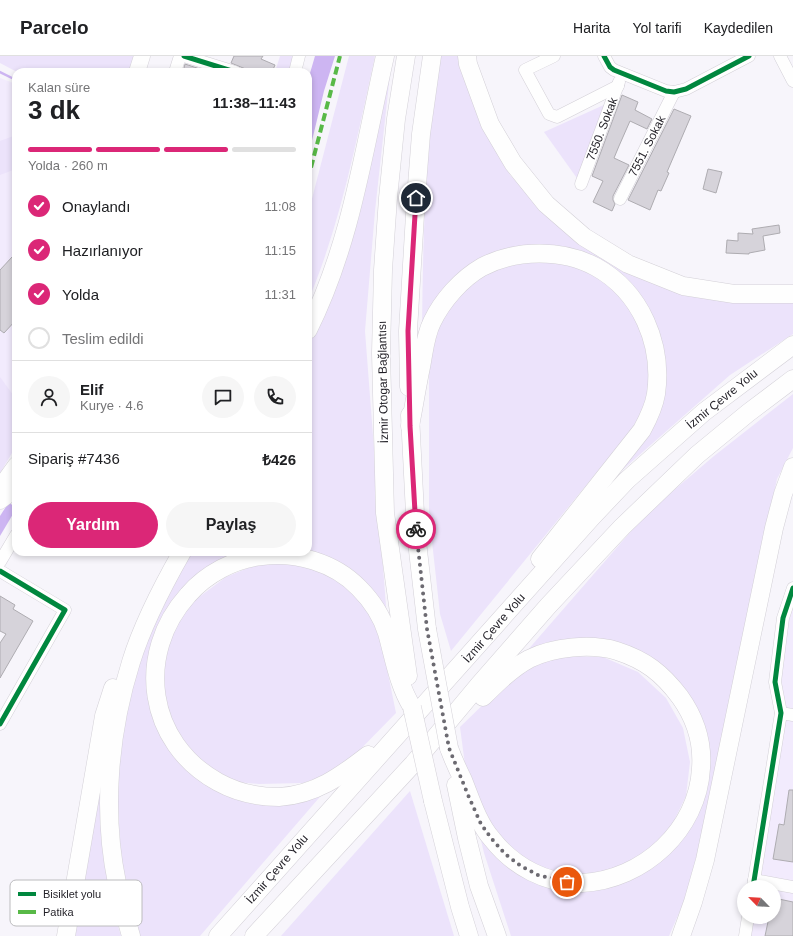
<!DOCTYPE html>
<html lang="tr">
<meta charset="utf-8">
<style>
:root{--surface:#fff;--page:#f6f6f6;--text:#202124;--muted:#757577;--line:#e0e0e0;--accent:#db2777}
body{margin:0;font-family:Arial,sans-serif;background:var(--page);color:var(--text);height:100vh;display:flex;flex-direction:column;font-size:15px;white-space:nowrap}
*{box-sizing:border-box;margin:0}
p{font-size:13px;color:var(--muted)}
.icon{flex:none;width:22px;height:22px;fill:none;stroke:currentColor;stroke-width:2;stroke-linecap:round;stroke-linejoin:round}
.map{position:relative;flex:1;overflow:hidden}
.drawer{position:absolute;left:12px;top:12px;width:300px;height:488px;display:flex;flex-direction:column;background:var(--surface);border-radius:12px;box-shadow:0 2px 6px #0003}
.drawer>*{flex:none}
.needle{width:26px;rotate:295deg}
.fabs{position:absolute;left:737px;top:824px;display:grid;gap:8px}
.fabs a{display:grid;place-items:center;width:44px;height:44px;border-radius:50%;background:var(--surface);box-shadow:0 2px 6px #0003;font-size:20px}
.pin{position:absolute;display:grid;place-items:center;width:34px;height:34px;color:#fff;margin:-17px;border:2px solid #fff;border-radius:50%;box-shadow:0 1px 4px #0007}
.courier{position:absolute;display:grid;place-items:center;width:40px;height:40px;margin:-20px;border:3px solid #db2777;border-radius:50%;background:#fff;color:#222;box-shadow:0 1px 5px #0007}
.head em{font-style:normal;font-weight:700}
.head div{display:flex;flex-direction:column-reverse}
.head{display:flex;align-items:center;justify-content:space-between;height:68px;padding:0 16px}
h1{font-size:26px;font-weight:700;line-height:30px}
.bar{display:grid;grid-template-columns:repeat(4,1fr);gap:6px 4px;align-content:center;height:48px;padding:0 16px}
.bar i{height:5px;border-radius:3px;background:var(--line)}
.bar .on{background:var(--accent)}
.bar p{grid-column:span 4}
.line{display:flex;align-items:center;gap:10px;padding:0 16px;border-top:1px solid var(--line)}
.line div{flex:1}
.round{display:grid;place-items:center;flex:none;width:42px;height:42px;border-radius:21px;background:var(--page)}
ol{padding:0 16px;list-style:none}
li{display:flex;align-items:center;gap:12px;height:44px}
li p{margin-inline-start:auto}
li .icon{padding:4px;border-radius:50%;background:var(--accent);color:#fff;stroke-width:4}
li:last-child{color:var(--muted)}
li i{width:22px;height:22px;border:2px solid var(--line);border-radius:50%}
.primary-button{display:flex;gap:8px;margin-top:auto;padding:8px 16px}
.primary-button a{flex:1;height:46px;border-radius:24px;background:var(--accent);color:#fff;font-size:16px;font-weight:700;line-height:46px;text-align:center}
.primary-button a+a{background:var(--page);color:var(--text)}
header{display:flex;align-items:center;gap:24px;box-sizing:border-box;height:56px;padding:0 20px;background:var(--surface);border-bottom:1px solid var(--line)}
header strong{font-size:19px}
nav{display:flex;gap:22px;margin-inline-start:auto;font-size:14px}
.map>svg:first-child{display:block}
.built{fill:#f2ebfd}
.green{fill:#ece3fb}
.water{fill:#cdb5f2}
.lines{fill:none;stroke-linecap:round;stroke-linejoin:round}
.stream{stroke:#cdb5f2;stroke-width:2.5}
.building{fill:#d6d3da;stroke:#aeacb1}
.minor-casing{stroke:#d3d0d7;stroke-width:13}
.major-casing{stroke:#d3d0d7;stroke-width:17}
.highway-casing{stroke:#d3d0d7;stroke-width:19}
.minor{stroke:#fefefe;stroke-width:12}
.major{stroke:#fefefe;stroke-width:16}
.highway{stroke:#fefefe;stroke-width:18}
.highway-bridge-casing{stroke:#d3d0d7;stroke-width:19;stroke-linecap:butt}
.highway-bridge{stroke:#fefefe;stroke-width:18}
.quiet{stroke:#58b947;stroke-width:4;stroke-dasharray:8 4;stroke-linecap:butt}
.cycleway-casing{stroke:#fff;stroke-width:8}
.cycleway{stroke:#00873e;stroke-width:5}
.done{stroke:#6c6a71;stroke-width:4;stroke-dasharray:0 7.2}
.route{stroke:#db2777;stroke-width:5}
.labels{text-anchor:middle;dominant-baseline:central;stroke-width:3;stroke-linejoin:round;paint-order:stroke}
.street-label{font-size:12px;fill:#211f26;stroke:#fff}
.key{fill:#fff;stroke:#bcbcbe;stroke-width:1}
.key-label{font-size:11px;fill:#211f26}
</style>
<header>
<strong>Parcelo</strong>
<nav><a>Harita</a><a>Yol tarifi</a><a>Kaydedilen</a></nav>
</header>
<div class="map">
<svg width="793" height="880" viewBox="0 0 793 880">
<rect width="100%" height="100%" fill="#f7f5fb"/>
<g class="built">
<path d="M 0,22 L 16,28 L 16,390 L 0,417 Z"/>
<path d="M 793,544 L 793,880 L 750,880 L 753,861 L 774,861 L 774,831 L 758,831 L 786,562 Z"/>
</g>
<g class="green">
<path d="M 0,0 L 136,0 L 131,16 L 17,16 L 0,7 Z"/>
<path d="M 280,0 L 297,0 L 293,16 L 275,16 Z"/>
<path d="M 349,0 L 375,0 C 357,82 341,167 308,245 L 308,158 Z"/>
<path d="M 392,0 L 375,155 L 365,275 L 387,563 L 308,496 L 308,286 L 344,204 Z"/>
<path d="M 440,0 L 459,0 L 479,65 L 510,119 L 554,165 L 638,219 L 793,242 L 793,278 L 730,319 L 611,424 L 665,321 L 610,214 L 498,197 L 422,272 C 423,181 425,90 440,0 Z"/>
<path d="M 606,48 L 579,125 L 544,76 Z"/>
<path d="M 16,79 L 16,113 L 0,119 L 0,85 Z"/>
<path d="M 533,202 L 560,205 L 592,216 L 618,237 L 639,267 L 650,311 L 648,346 L 628,379 L 601,411 L 451,595 L 440,558 L 429,458 L 429,302 L 438,265 L 474,223 L 497,211 Z"/>
<path d="M 0,321 L 16,343 L 16,390 L 0,417 Z"/>
<path d="M 793,338 L 793,392 L 777,423 L 711,739 L 689,834 L 669,880 L 511,880 L 484,797 L 479,776 L 493,792 L 583,833 L 679,781 L 706,698 L 644,601 L 526,596 L 646,458 L 714,400 Z"/>
<path d="M 191,496 L 275,496 L 175,543 L 154,650 L 221,733 L 325,735 L 200,880 L 138,880 L 122,815 L 116,722 L 124,668 L 139,601 L 173,528 Z"/>
<path d="M 286,506 L 319,515 L 346,530 L 367,552 L 381,583 L 396,657 L 347,707 L 323,720 L 303,727 L 259,728 L 237,726 L 216,717 L 200,705 L 181,685 L 164,644 L 162,600 L 187,550 L 226,521 L 253,510 Z"/>
<path d="M 565,600 L 603,601 L 638,616 L 666,642 L 683,672 L 690,706 L 686,740 L 671,771 L 648,797 L 618,814 L 584,821 L 535,810 L 489,773 L 465,709 L 460,671 L 498,634 L 529,611 Z"/>
<path d="M 99,713 L 103,791 L 115,860 L 121,880 L 70,880 Z"/>
<path d="M 410,735 L 454,880 L 281,880 Z"/>
</g>
<g class="water">
<path d="M 315,0 L 335,0 L 324,35 L 308,101 L 308,24 Z"/>
<path d="M 9,446 L 16,453 L 0,480 L 0,460 Z"/>
</g>
<g class="lines">
<path class="stream" d="M 0,16 L 16,24"/>
</g>
<g class="building">
<path d="M 234,0 L 263,0 L 261,3 L 275,9 L 272,16 L 253,16 L 231,7 Z"/>
<path d="M 185,8 L 203,14 L 202,16 L 183,16 Z"/>
<path d="M 622,39 L 638,46 L 635,54 L 652,63 L 647,73 L 630,65 L 619,90 L 614,102 L 629,109 L 613,140 L 613,144 L 615,148 L 612,155 L 593,146 L 603,125 L 592,120 Z"/>
<path d="M 674,53 L 691,60 L 667,116 L 669,117 L 661,135 L 658,134 L 650,154 L 628,144 Z"/>
<path d="M 708,113 L 722,116 L 716,137 L 703,133 Z"/>
<path d="M 779,169 L 780,177 L 763,180 L 765,194 L 749,197 L 749,198 L 726,197 L 727,184 L 738,185 L 738,177 L 753,178 L 752,173 Z"/>
<path d="M 12,201 L 16,204 L 16,264 L 4,277 L 0,274 L 0,214 Z"/>
<path d="M 0,540 L 15,549 L 13,553 L 33,565 L 0,622 L 0,587 L 6,578 L 0,575 Z"/>
<path d="M 789,734 L 793,734 L 793,806 L 773,803 L 779,768 L 784,769 Z"/>
<path d="M 774,842 L 793,846 L 793,880 L 765,880 L 769,861 L 774,861 Z"/>
</g>
<g class="lines">
<defs>
<g id="minor">
<path d="M 184,0 L 235,16"/>
<path d="M 554,0 L 525,14 L 549,58 L 557,61 L 618,30"/>
<path d="M 604,0 L 610,11 L 614,14 L 666,35 L 674,36 L 686,33 L 749,0"/>
<path d="M 780,0 L 793,25"/>
<path d="M 175,16 L 180,0"/>
<path d="M 295,16 L 299,0"/>
<path d="M 581,128 L 619,26"/>
<path d="M 620,143 L 674,36"/>
<path d="M 0,506 L 16,479"/>
<path d="M 0,515 L 65,554 L 0,668"/>
<path d="M 781,657 L 793,659"/>
<path d="M 754,824 L 793,831"/>
<path d="M 753,831 L 781,657 L 775,626 L 783,562 L 793,532"/>
<path d="M 745,880 L 748,861"/>
</g>
<g id="major">
<path d="M 137,16 L 142,0"/>
<path d="M 0,431 L 16,409"/>
<path d="M 0,445 L 16,433"/>
</g>
<g id="highway">
<path d="M 406,0 L 396,63 L 388,142 L 383,214 L 381,297 L 385,457 L 408,620"/>
<path d="M 467,0 L 468,8 L 490,68 L 513,107 L 546,148 L 584,181 L 628,208 L 683,230 L 734,238 L 793,238"/>
<path d="M 308,274 C 351,188 364,93 385,0"/>
<path d="M 409,331 L 408,275 L 416,142 L 421,78 L 432,0"/>
<path d="M 410,359 L 416,477 L 427,573"/>
<path d="M 410,370 C 414,350 417,330 421,311 C 424,296 425,280 432,266 C 442,245 461,223 482,211 C 516,193 563,193 596,211 C 641,236 663,288 656,338 C 654,350 648,363 642,374 L 540,503"/>
<path d="M 449,692 C 453,703 458,714 463,724 C 471,744 478,767 492,783 C 513,810 547,829 582,827 C 643,824 698,774 701,712 C 703,686 695,662 680,641 C 662,617 645,604 617,595 C 591,587 553,591 529,603 C 512,612 496,628 483,641"/>
<path d="M 368,699 C 341,720 315,739 279,741 C 258,741 236,736 218,726 C 147,687 135,598 188,539 C 206,518 234,503 262,500 C 296,496 334,506 359,532 C 371,544 382,561 387,577 C 394,602 398,628 412,651"/>
<path d="M 456,729 L 467,782 L 479,830 L 497,880"/>
<path d="M 433,745 L 460,851 L 469,880"/>
<path d="M 66,880 L 98,695 L 104,660 L 113,632"/>
<path d="M 131,880 C 126,862 121,845 117,827 C 102,755 109,676 131,606 C 143,567 162,531 182,496"/>
<path d="M 218,880 L 592,461 L 627,424 L 704,356 L 793,289"/>
<path d="M 254,880 L 413,708 L 478,630 L 548,550 L 622,471 L 697,399 L 748,357 L 793,323"/>
<path d="M 681,880 L 693,846 L 705,804 L 774,472 L 783,438 L 793,411"/>
</g>
</defs>
<use href="#minor" class="minor-casing"/>
<use href="#major" class="major-casing"/>
<use href="#highway" class="highway-casing"/>
<use href="#minor" class="minor"/>
<use href="#major" class="major"/>
<use href="#highway" class="highway"/>
<defs>
<g id="highway-bridge">
<path d="M 427,573 L 449,692"/>
<path d="M 412,651 L 433,745"/>
</g>
</defs>
<use href="#highway-bridge" class="highway-bridge-casing"/>
<use href="#highway-bridge" class="highway-bridge"/>
<path class="quiet" d="M 308,123 L 340,0"/>
<defs>
<g id="cycleway">
<path d="M 184,0 L 235,16"/>
<path d="M 604,0 L 610,11 L 614,14 L 666,35 L 674,36 L 686,33 L 749,0"/>
<path d="M 0,515 L 65,554 L 0,668"/>
<path d="M 753,831 L 781,657 L 775,626 L 783,562 L 793,532"/>
</g>
</defs>
<use href="#cycleway" class="cycleway-casing"/>
<use href="#cycleway" class="cycleway"/>
</g>
<g class="lines">
<path class="done" d="M 416,473 L 427,573 L 449,692 L 468,739 L 481,768 L 491,782 L 505,798 L 521,810 L 538,819 L 567,826"/>
<path class="route" d="M 416,473 L 410,370 L 408,275 L 416,142"/>
</g>
<g class="labels">
<g class="street-label">
<text transform="translate(602 73) rotate(-69)">7550. Sokak</text>
<text transform="translate(647 90) rotate(-63)">7551. Sokak</text>
<text transform="translate(383 326) rotate(-91)">İzmir Otogar Bağlantısı</text>
<text transform="translate(722 343) rotate(-39)">İzmir Çevre Yolu</text>
<text transform="translate(494 572) rotate(-49)">İzmir Çevre Yolu</text>
<text transform="translate(277 813) rotate(-49)">İzmir Çevre Yolu</text>
</g>
</g>
<rect x="10" y="824" width="132" height="46" rx="6" class="key"/>
<rect x="18" y="836" width="18" height="4" fill="#00873e"/>
<rect x="18" y="854" width="18" height="4" fill="#58b947"/>
<g class="key-label">
<text x="43" y="842">Bisiklet yolu</text>
<text x="43" y="860">Patika</text>
</g>
</svg>
<div class="fabs">
<a><svg class="needle" viewBox="-14 -14 28 28"><path d="M0-13l5 13h-10z" fill="#e53935"/><path d="M0 13l5-13h-10z" fill="#757577"/></svg></a>
</div>
<div class="pin" style="left:567px;top:826px;background:#ea580c"><svg class="icon" aria-label="bag" viewBox="0 0 24 24"><path d="M5 8h14l-1 12H6zM9 8a3 3 0 0 1 6 0"/></svg></div>
<div class="pin" style="left:416px;top:142px;background:#1f2937"><svg class="icon" aria-label="home" viewBox="0 0 24 24"><path d="M3 11l9-7 9 7M6 9v11h12V9"/></svg></div>
<div class="courier" style="left:416px;top:473px"><svg class="icon" aria-label="bike" viewBox="0 0 24 24"><circle cx="6" cy="16" r="4"/><circle cx="18" cy="16" r="4"/><path d="M6 16l4-8h5l3 8M10 8l3 8H6M13 5h3"/></svg></div>
<section class="drawer">
<div class="head"><div><h1>3 dk</h1><p>Kalan süre</p></div><em>11:38–11:43</em></div>
<div class="bar"><i class="on"></i><i class="on"></i><i class="on"></i><i></i><p>Yolda · 260 m</p></div>
<ol>
<li><svg class="icon" aria-label="check" viewBox="0 0 24 24"><path d="M5 12l5 5 9-10"/></svg>Onaylandı<p>11:08</p></li>
<li><svg class="icon" aria-label="check" viewBox="0 0 24 24"><path d="M5 12l5 5 9-10"/></svg>Hazırlanıyor<p>11:15</p></li>
<li><svg class="icon" aria-label="check" viewBox="0 0 24 24"><path d="M5 12l5 5 9-10"/></svg>Yolda<p>11:31</p></li>
<li><i></i>Teslim edildi</li>
</ol>
<div class="line" style="height:72px"><a class="round"><svg class="icon" aria-label="person" viewBox="0 0 24 24"><circle cx="12" cy="8" r="4"/><path d="M4 21q1-7 8-7t8 7"/></svg></a><div><b>Elif</b><p>Kurye · 4.6</p></div><a class="round"><svg class="icon" aria-label="chat" viewBox="0 0 24 24"><path d="M4 5h16v11H9l-5 4z"/></svg></a><a class="round"><svg class="icon" aria-label="phone" viewBox="0 0 24 24"><path d="M5 4h4l2 5-3 2q2 4 5 5l2-3 5 2v4C11 20 4 13 5 4z"/></svg></a></div>
<div class="line" style="height:52px"><div>Sipariş #7436</div><b>₺426</b></div>
<div class="primary-button"><a>Yardım</a><a>Paylaş</a></div>
</section>
</div>
